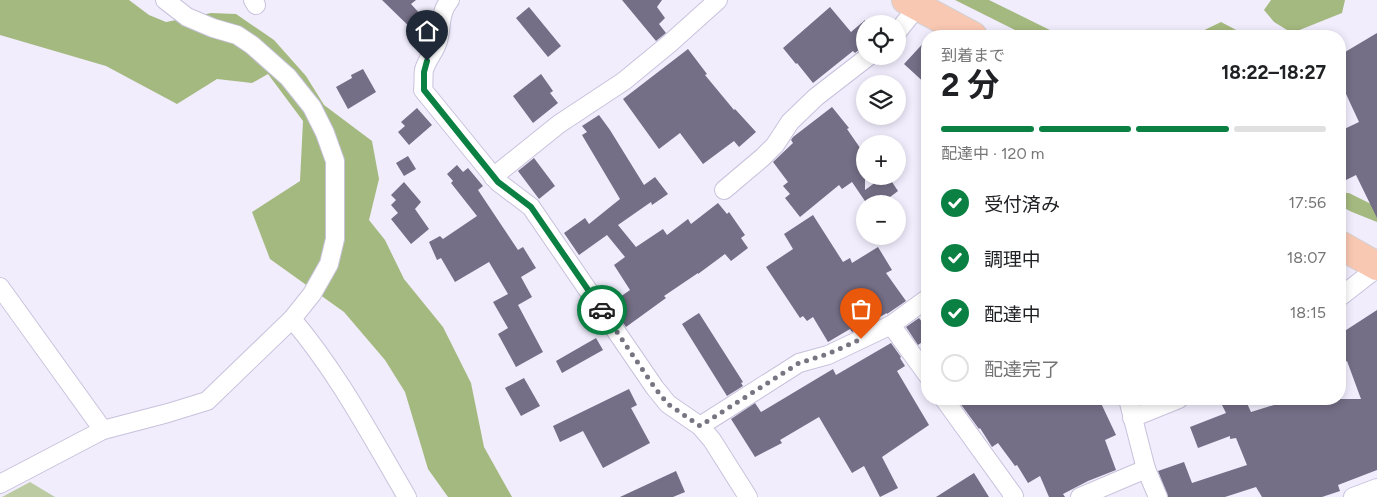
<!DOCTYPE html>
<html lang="ja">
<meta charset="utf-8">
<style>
:root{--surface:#fff;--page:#f6f6f6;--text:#202124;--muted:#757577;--line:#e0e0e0;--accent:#0b8043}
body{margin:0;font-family:Figtree,"Noto Sans JP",sans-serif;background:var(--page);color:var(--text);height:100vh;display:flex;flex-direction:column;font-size:19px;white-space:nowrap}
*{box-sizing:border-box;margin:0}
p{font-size:16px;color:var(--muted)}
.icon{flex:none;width:28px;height:28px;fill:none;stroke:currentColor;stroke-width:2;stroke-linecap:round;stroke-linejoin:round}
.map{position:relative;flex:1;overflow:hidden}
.drawer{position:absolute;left:921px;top:30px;width:425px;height:375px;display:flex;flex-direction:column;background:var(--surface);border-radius:20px;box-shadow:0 2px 8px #0003}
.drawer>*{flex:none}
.tools{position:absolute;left:856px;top:15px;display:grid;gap:10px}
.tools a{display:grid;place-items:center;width:50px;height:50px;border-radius:50%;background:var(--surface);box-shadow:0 2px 8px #0003;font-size:25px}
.pin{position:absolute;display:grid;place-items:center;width:42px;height:42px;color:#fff;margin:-51px -21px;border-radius:50% 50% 50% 0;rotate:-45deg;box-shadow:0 0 5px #0007}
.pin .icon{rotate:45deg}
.courier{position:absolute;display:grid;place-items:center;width:50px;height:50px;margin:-25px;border:4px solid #0b8043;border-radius:50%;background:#fff;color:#222;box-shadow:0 1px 6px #0007}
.head em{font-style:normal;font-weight:700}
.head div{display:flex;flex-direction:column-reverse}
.head{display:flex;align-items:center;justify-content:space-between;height:85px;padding:0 20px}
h1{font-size:32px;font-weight:700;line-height:38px}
.bar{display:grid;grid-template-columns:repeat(4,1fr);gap:8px 5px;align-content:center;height:60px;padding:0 20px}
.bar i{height:6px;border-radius:4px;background:var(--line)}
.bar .on{background:var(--accent)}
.bar p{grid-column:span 4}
ol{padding:0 20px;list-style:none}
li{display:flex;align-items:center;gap:15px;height:55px}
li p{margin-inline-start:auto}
li .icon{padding:5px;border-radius:50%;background:var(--accent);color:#fff;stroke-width:4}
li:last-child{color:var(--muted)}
li i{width:28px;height:28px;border:2px solid var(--line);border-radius:50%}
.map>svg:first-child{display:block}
.green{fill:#bdcba3}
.forest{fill:#a4b97f}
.building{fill:#746e86}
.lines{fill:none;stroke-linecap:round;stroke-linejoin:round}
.minor-casing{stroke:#c8c2dc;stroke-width:20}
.primary-casing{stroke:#d3d2d5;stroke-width:30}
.minor{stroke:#fff;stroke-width:18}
.primary{stroke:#f9c8b2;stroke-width:28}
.done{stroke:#777581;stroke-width:5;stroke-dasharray:0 9}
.route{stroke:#0b8043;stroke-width:6}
</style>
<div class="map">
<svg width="1377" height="497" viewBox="0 0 1377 497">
<rect width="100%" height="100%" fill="#f1edfd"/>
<path class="green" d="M 30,482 L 55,497 L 2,497 Z"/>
<g class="forest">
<path d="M 0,0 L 129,0 L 149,15 L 166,22 L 211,13 L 236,14 L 274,40 L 306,76 L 324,105 L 372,141 L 379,179 L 369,220 L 385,240 L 404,279 L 443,327 L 471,383 L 484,447 L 512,497 L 448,497 L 428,469 L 405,392 L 385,360 L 344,312 L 270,259 L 252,212 L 300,181 L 303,121 L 268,74 L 252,83 L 217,79 L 177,104 L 106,66 L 0,35 Z"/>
<path d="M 955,0 L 989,0 L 1062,36 L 1027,36 Z"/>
<path d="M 1271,0 L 1345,0 L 1342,13 L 1292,33 L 1274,22 L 1264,10 Z"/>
<path d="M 1221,22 L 1242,33 L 1244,36 L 1192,36 Z"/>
<path d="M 1340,193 L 1349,193 L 1377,207 L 1377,222 L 1352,212 L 1340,206 Z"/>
</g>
<g class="building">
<path d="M 382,0 L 416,0 L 411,4 L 422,16 L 424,15 L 430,21 L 429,30 L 421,38 Z"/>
<path d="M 622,0 L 662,0 L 657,7 L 665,18 L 659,24 L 666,33 L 656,41 Z"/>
<path d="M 529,7 L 561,46 L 548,57 L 516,18 Z"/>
<path d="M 830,7 L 851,32 L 865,20 L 865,45 L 855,53 L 853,51 L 813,83 L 797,63 L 796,64 L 783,48 Z"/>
<path d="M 1377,33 L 1377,218 L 1356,175 L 1340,183 L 1340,131 L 1359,122 L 1340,81 L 1340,55 Z"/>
<path d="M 928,38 L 928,86 L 904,64 Z"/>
<path d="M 688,49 L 707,74 L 705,75 L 734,110 L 735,109 L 756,132 L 739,147 L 734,141 L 703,164 L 680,133 L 659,149 L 623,99 Z"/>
<path d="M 363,69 L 376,92 L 348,109 L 336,87 L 352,78 L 351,75 Z"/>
<path d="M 541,74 L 553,91 L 550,93 L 558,103 L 533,123 L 513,96 Z"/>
<path d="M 832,107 L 849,128 L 847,129 L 865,155 L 865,190 L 884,176 L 888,176 L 898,191 L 881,204 L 867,204 L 852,182 L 842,189 L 839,185 L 800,217 L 785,198 L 790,194 L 783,186 L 788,182 L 773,162 L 793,143 L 791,140 L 793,137 Z"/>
<path d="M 417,108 L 432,125 L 409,145 L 398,132 L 405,126 L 401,122 Z"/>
<path d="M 599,115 L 610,130 L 644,185 L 655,177 L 668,194 L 652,205 L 651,202 L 618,225 L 636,247 L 663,229 L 667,235 L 688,219 L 691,224 L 718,203 L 727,214 L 729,212 L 745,235 L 741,238 L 748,248 L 731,261 L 725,254 L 698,274 L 698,273 L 664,296 L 666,298 L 626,327 L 610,304 L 630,290 L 614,265 L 625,257 L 607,235 L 579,255 L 564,233 L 585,218 L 589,224 L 620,199 L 582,135 L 587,132 L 582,126 Z"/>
<path d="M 408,156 L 416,169 L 404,176 L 396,163 Z"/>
<path d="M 534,158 L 555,186 L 539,199 L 518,171 Z"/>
<path d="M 457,165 L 463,172 L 468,168 L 483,186 L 478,190 L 518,250 L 523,247 L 536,268 L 521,277 L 532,297 L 518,305 L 543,352 L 516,367 L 498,334 L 508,328 L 493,302 L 508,294 L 489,262 L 455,282 L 441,258 L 437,260 L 429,242 L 440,236 L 443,239 L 477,216 L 451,183 L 453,181 L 447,174 Z"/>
<path d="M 404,182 L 421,202 L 415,209 L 429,229 L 411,244 L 391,219 L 398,213 L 391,205 L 396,200 L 391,195 Z"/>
<path d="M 813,215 L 843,262 L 850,258 L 852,263 L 878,247 L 892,270 L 886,273 L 906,301 L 887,314 L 887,313 L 852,332 L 850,329 L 828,342 L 813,317 L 807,321 L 803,316 L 800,318 L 766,267 L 793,249 L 784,234 Z"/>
<path d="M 1377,310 L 1377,470 L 1338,485 L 1340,491 L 1322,497 L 1262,497 L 1256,487 L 1225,497 L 1168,497 L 1158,471 L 1184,462 L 1192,483 L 1247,465 L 1236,438 L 1230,439 L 1230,436 L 1198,448 L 1190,427 L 1226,413 L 1219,399 L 1245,399 L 1251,412 L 1277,404 L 1276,399 L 1361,399 L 1347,361 L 1340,364 L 1340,334 Z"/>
<path d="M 699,313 L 743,382 L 741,383 L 743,386 L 727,396 L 682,324 Z"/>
<path d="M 919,318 L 928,330 L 928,338 L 918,345 L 906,327 Z"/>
<path d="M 596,338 L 603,350 L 562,373 L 556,361 Z"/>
<path d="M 891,343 L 901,357 L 900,358 L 905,366 L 897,371 L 929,425 L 882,457 L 898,488 L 880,497 L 864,466 L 852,473 L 819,417 L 780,440 L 782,443 L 755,457 L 731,419 L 755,403 L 761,412 L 833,369 L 836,375 Z"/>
<path d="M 524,378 L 540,406 L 521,416 L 505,388 Z"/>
<path d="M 629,389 L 637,405 L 631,408 L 650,443 L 603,468 L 583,431 L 560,442 L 553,426 Z"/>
<path d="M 957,399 L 1099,399 L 1116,435 L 1105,440 L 1116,470 L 1088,481 L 1063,494 L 1065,497 L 1049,497 L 1040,476 L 1028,483 L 1017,465 L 1015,466 L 998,443 L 992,447 L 980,428 L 979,429 Z"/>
<path d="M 676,471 L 685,492 L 673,497 L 620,497 Z"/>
<path d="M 974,473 L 989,497 L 936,497 Z"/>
</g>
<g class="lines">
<defs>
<g id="minor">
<path d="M 253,0 L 256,5"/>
<path d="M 450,0 C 439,12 442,28 438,41 C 435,52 427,59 424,70 C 423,76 424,83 423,90 L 498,182 L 531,207 L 655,388 L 668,404 L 700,426 L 712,440 L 748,497"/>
<path d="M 898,31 L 918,6"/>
<path d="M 493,177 L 559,124 L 624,81 L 669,44 L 718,0"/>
<path d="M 724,190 L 763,157 L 775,145 L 790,122 L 816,97 L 869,56"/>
<path d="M 0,287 L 103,430"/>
<path d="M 1340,297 L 1377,268"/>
<path d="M 292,319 C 338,373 371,436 407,497"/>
<path d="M 891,325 L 928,376"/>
<path d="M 944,399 L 1014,496 L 1012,497"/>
<path d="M 1128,399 L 1146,469 L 1158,497"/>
<path d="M 1132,418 L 1179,399"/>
<path d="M 700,426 L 799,363 L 828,355 L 891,325 L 928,298"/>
<path d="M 0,484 L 103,430 L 168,413 L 207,401 L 292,319 L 312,294 L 329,264 L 335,239 L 335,161 L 325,133 L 312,107 L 288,77 L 252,45 L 237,35 L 213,28 L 187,17 L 165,0"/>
<path d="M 1080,497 L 1146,469"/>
<path d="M 1353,497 L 1377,488"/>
</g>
<g id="primary">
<path d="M 906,0 L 973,36"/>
<path d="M 1340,245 L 1377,266"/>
</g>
</defs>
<use href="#minor" class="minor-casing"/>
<use href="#primary" class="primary-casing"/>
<use href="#minor" class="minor"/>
<use href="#primary" class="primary"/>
</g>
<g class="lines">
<path class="done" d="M 602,310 L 655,388 L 668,404 L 700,426 L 799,363 L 828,354 L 861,339"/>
<path class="route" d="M 427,61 L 424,72 L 424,90 L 498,182 L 531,207 L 602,310"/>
</g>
</svg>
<div class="tools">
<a><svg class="icon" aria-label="locate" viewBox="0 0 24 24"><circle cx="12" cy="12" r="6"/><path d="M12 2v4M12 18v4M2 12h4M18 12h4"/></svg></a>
<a><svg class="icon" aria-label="layers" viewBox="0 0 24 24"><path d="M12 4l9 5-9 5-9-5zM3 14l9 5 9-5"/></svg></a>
<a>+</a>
<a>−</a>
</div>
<div class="pin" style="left:861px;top:339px;background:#ea580c"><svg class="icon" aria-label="bag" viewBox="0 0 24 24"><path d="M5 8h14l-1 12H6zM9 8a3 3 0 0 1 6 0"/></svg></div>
<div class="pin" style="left:427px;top:61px;background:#1f2937"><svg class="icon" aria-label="home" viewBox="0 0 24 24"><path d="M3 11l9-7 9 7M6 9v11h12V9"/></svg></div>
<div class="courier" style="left:602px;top:310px"><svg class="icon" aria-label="car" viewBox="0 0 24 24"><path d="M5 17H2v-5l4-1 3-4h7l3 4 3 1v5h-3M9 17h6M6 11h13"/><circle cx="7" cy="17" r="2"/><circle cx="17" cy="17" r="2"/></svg></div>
<section class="drawer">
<div class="head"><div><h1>2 分</h1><p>到着まで</p></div><em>18:22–18:27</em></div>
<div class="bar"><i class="on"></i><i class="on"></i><i class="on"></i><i></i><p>配達中 · 120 m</p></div>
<ol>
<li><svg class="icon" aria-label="check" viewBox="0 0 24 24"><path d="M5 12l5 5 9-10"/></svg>受付済み<p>17:56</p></li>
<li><svg class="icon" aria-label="check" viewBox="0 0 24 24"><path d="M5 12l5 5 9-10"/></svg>調理中<p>18:07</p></li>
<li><svg class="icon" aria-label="check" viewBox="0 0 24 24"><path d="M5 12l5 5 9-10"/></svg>配達中<p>18:15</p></li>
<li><i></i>配達完了</li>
</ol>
</section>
</div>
